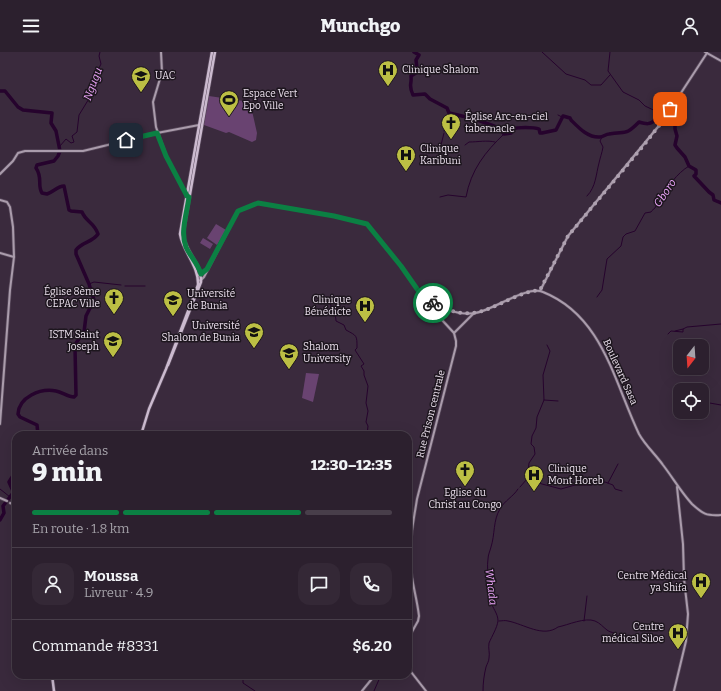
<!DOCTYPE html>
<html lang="fr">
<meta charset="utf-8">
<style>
:root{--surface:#2c202e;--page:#342836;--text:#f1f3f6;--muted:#a6a3aa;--line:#483e4a;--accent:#0b8043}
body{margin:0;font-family:Bitter,serif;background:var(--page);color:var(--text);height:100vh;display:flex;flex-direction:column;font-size:15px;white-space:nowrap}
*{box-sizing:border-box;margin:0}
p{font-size:13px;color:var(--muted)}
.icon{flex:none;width:22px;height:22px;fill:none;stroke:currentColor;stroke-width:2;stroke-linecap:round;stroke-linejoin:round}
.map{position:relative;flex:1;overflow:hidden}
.sheet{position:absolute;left:12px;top:379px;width:400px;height:248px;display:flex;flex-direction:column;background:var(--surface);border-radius:12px;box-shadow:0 4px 16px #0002,0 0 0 1px var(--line)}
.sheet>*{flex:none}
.needle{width:26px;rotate:197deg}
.controls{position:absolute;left:673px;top:287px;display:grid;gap:8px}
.controls a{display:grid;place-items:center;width:36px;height:36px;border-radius:8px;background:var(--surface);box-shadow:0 4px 16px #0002,0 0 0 1px var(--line);font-size:20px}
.pin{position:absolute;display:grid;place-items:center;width:34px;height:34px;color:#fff;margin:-17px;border-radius:8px;box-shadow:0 2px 6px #0006}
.courier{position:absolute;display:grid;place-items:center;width:40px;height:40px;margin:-20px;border:3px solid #0b8043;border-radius:50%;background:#fff;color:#222;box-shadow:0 1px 5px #0007}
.summary em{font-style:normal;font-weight:800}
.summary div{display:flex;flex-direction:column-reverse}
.summary{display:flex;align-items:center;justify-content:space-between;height:68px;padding:0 20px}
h1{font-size:26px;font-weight:800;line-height:30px}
.bar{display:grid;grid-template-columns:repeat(4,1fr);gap:6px 4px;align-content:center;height:48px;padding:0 20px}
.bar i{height:5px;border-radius:3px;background:var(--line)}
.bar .active{background:var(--accent)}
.bar p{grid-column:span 4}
.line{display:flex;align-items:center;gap:10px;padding:0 20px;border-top:1px solid var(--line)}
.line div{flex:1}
.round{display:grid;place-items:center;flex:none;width:42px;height:42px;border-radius:12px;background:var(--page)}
header{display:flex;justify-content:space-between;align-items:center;height:52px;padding:0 20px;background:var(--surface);font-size:18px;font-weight:800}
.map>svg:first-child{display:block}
.green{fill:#694371}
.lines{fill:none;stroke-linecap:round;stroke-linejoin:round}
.stream{stroke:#26032d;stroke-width:1}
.river{stroke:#26032d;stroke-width:3.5}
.secondary-casing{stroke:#564759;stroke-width:3.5}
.primary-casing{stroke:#564759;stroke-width:4}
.secondary{stroke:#aa9cac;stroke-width:2}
.primary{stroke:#cbbacf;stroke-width:2.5}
.done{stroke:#aea1b0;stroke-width:4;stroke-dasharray:0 7.2}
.route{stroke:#0b8043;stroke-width:5}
.labels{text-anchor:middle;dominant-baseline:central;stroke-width:3;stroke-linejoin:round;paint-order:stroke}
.poi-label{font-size:10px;fill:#ece1ee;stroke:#1d161e;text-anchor:start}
.street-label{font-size:10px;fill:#ece1ee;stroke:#1d161e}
.water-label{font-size:11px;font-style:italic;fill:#eda6fb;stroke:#1d161e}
</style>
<header><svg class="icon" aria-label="menu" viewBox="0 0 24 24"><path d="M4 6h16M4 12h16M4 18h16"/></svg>Munchgo<svg class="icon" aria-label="person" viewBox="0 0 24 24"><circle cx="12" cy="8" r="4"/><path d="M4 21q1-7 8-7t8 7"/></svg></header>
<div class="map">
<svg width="721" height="639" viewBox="0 0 721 639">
<rect width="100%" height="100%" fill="#3a2a3d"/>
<g class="green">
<path d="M 209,44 L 250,50 L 257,81 L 256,88 L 252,90 L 229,80 L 226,81 L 204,73 L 203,71 L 208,45 Z"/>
<path d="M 216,172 L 226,178 L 217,193 L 207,186 Z"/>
<path d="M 203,186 L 213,192 L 210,197 L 200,191 Z"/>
<path d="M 306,321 L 319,322 L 313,350 L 302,346 Z"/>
</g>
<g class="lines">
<g class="stream">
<path d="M 542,0 L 566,22 L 585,28 L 591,33 L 601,33 L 610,23"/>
<path d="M 610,0 L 608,19 L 623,40 L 639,48 L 645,54 L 664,63 L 662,68"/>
<path d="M 558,63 L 562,65"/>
<path d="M 444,79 L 449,61"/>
<path d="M 465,93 L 469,90 C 478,90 487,88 495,90"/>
<path d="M 60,94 L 66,87 L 71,91 L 74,90 L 72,84 L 77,80 L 79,63 L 90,45 L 95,24 L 101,12 L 99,4 L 100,0"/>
<path d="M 440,97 L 444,81"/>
<path d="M 587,144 C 596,135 596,122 599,111 C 600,106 602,101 603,95 L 600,89 L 602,85"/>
<path d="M 440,145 L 448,143 L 466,145 C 471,118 485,100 504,82"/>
<path d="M 89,232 L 94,230 L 121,233"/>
<path d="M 125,234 L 145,234"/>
<path d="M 597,245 L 602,238 L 607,207 L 621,194 L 623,185 L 626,182 L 635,179 L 645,161 L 651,160 C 652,158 654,157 655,156 C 657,153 657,149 659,147 C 667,136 677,121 689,114"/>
<path d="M 328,246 C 330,254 336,261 336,269 L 344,273 L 346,278 C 357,284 357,283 357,296 L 355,298 L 364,312 L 361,314 L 364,319 L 364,323 L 368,334 L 366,351 L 368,359 L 366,370 L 368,374 L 367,383"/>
<path d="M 675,279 L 683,277"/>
<path d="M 668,282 L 671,279 L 683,280 L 683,277 L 687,275 L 721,272"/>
<path d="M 544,348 L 558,349"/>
<path d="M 702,352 L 704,350 L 721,353"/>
<path d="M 527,427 L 542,432 L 561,437 L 575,433 L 591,433 L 605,430 L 613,433 L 615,437 L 622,439"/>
<path d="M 608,431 L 618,412"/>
<path d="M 520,435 L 527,427 L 529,411 L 535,402 L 534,395 L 531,392 L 532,384 L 536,376 L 537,365 L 544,348 L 543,323 L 550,299 L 547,293"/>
<path d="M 0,437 L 10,445"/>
<path d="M 499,569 C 502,569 505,568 508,569 C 524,572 543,586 558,575 C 568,573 585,565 595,569 C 600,571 603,575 607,578 C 612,582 617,579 619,586"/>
<path d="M 584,569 L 587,544"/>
<path d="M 243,623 L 243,631 L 255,639"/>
<path d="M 374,639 L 381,623"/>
<path d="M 483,639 C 483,631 484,623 486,615 C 487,612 489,609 489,606 C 490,601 488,596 489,591 C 492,584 497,576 498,569 C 498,561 492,556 491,549 C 491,535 486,521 488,507 C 488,503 490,499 491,495 C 495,483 493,468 500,457 C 505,448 513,445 518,437"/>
</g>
<g class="river">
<path d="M 414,0 L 419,3 L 416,8 L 417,17 L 416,21 L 411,24 C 412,34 408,32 413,43 L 425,42 L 430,47 L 447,56 L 449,61 L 475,67 L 499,76 L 504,82 L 511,81 L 512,77 C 517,75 534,75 539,77 L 540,81 L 542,81 L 556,78 L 563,64 L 570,66 L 571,68 C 579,76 588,86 600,85 C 603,85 606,82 609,82 C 627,79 625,84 639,70 C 646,72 650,73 655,68 L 665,69"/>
<path d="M 0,39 L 5,39 L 18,55 L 23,58 L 52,61 L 51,71 L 56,79 L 60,99 L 58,104 L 54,109 L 37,113 L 36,116 C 43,126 37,133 42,141 L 47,142 C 53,140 58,134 64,134 L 69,158 L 71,159 L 82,160 C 86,170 94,170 98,182 C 93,190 82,190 76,198 L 76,202 L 89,232 L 94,248 L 86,264 L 84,280 L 76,291 L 75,295 L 76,343 L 74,345 C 68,345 62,340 56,339 C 40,336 19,345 18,362 L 20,365 L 37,373 L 38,383"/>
<path d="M 669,70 L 674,72 L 675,74 L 675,77 L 677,84 L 675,93 L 677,96 L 685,105 L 689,114 L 696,118 L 696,122 L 694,124 L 709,140 L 713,143 L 714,148 L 721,151"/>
<path d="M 0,468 L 4,461 L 3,454 L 13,441 L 13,439 L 9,430 L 16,419"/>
</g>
<defs>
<g id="secondary">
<path d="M 161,0 L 162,20 L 153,50 L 156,75 L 166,104 L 187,144 L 189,145"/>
<path d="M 705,0 L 721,9"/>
<path d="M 0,122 L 13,109 L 18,101 L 25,99 L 83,99 L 157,81 L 199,73"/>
<path d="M 0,148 L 7,150 L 10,155 L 13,175 L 14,205 L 10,238 L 0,372"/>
<path d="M 0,201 L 14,205"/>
<path d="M 197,224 L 206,218"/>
<path d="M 198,229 L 201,228 L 204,225 L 238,159 L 258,151 L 334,164 L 367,172 L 401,214 L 430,255 L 454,281 L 456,289 L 456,294 L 417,447 C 414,467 409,488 410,509 C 411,528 417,546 419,564 L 418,569 L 408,587"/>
<path d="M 540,239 L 568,184 L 662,70 L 707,1"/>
<path d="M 426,247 C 440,255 457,264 475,261 C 492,259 527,233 543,240 C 603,264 614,330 639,382 C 645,393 656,403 663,413 C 673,426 681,440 692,452 C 703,462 706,464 721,463"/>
<path d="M 454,281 L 474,261"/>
<path d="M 0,446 L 7,449"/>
<path d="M 10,451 L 16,453"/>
<path d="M 408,616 L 426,639"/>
<path d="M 362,639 L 375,623"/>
<path d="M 674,639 L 686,589 L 688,562 L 684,527 L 683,492 L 677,435"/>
</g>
<g id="primary">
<path d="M 168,313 L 201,230 C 202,212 185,200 183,182 L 215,0"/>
<path d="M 141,383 L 149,357 L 166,317 L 198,233 C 199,214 183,200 180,182 L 212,0"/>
<path d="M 52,623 L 54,639"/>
</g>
</defs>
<use href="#secondary" class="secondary-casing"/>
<use href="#primary" class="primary-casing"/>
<use href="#secondary" class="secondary"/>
<use href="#primary" class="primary"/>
</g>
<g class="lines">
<path class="done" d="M 433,251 C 469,269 479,261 513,246 C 522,242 530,239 540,238 L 568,184 L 644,93 L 665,66 L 670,57"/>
<path class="route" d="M 126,88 L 157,81 L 166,104 L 187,144 L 189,145 C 187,161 180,180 186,195 C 190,204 198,212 201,222 L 207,217 L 238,159 L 258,151 L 334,164 L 367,172 L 401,214 L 422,244 L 425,247 L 433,251"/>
</g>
<defs>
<symbol id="hospital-pin" viewBox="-11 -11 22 30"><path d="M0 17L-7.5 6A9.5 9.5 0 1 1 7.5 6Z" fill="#bcbf44" stroke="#1d161e"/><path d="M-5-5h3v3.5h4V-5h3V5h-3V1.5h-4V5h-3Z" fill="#111"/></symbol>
<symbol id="university-pin" viewBox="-11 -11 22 30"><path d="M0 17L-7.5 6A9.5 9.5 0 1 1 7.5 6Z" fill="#bcbf44" stroke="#1d161e"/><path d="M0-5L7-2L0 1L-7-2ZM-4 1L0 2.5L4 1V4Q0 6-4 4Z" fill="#111"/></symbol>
<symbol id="stadium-pin" viewBox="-11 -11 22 30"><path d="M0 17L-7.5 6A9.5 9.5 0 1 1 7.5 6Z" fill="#bcbf44" stroke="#1d161e"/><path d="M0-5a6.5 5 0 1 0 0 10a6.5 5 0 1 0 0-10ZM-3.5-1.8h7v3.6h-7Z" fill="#111"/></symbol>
<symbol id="church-pin" viewBox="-11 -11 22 30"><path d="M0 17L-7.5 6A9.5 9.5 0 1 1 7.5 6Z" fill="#bcbf44" stroke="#1d161e"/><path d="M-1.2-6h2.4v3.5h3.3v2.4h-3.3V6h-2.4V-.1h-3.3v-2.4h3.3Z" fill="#111"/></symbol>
</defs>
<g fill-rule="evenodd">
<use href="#hospital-pin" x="377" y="7" width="22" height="30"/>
<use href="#university-pin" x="130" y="13" width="22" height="30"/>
<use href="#stadium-pin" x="218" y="37" width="22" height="30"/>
<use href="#church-pin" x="440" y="60" width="22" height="30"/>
<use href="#hospital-pin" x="395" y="92" width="22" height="30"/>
<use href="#church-pin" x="103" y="235" width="22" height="30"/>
<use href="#university-pin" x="162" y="237" width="22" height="30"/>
<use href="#hospital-pin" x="354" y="243" width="22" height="30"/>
<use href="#university-pin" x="243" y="269" width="22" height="30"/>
<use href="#university-pin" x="102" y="278" width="22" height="30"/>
<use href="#university-pin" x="278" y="290" width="22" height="30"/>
<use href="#church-pin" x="454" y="407" width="22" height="30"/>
<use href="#hospital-pin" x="523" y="412" width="22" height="30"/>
<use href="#hospital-pin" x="690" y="519" width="22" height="30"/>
<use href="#hospital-pin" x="667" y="570" width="22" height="30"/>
</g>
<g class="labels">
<g class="poi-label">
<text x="402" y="18">Clinique Shalom</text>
<text x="155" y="24">UAC</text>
<text x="243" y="42">Espace Vert<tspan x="243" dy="12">Epo Ville</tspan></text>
<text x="465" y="65">Église Arc-en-ciel<tspan x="465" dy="12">tabernacle</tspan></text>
<text x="420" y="97">Clinique<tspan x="420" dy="12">Karibuni</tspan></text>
<text x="100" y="240" text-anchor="end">Église 8ème<tspan x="100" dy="12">CEPAC Ville</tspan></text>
<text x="187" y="242">Université<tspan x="187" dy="12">de Bunia</tspan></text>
<text x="351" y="248" text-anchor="end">Clinique<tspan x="351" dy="12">Bénédicte</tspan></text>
<text x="240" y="274" text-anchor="end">Université<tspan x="240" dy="12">Shalom de Bunia</tspan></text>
<text x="99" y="283" text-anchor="end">ISTM Saint<tspan x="99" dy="12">Joseph</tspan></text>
<text x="303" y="295">Shalom<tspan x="303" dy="12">University</tspan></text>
<text x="548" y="417">Clinique<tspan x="548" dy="12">Mont Horeb</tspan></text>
<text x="465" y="441" text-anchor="middle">Eglise du<tspan x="465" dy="12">Christ au Congo</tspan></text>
<text x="687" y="524" text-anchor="end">Centre Médical<tspan x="687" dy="12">ya Shifa</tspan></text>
<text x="664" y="575" text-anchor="end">Centre<tspan x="664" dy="12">médical Siloe</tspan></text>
</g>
<g class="street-label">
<text transform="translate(620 320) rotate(66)">Boulevard Sasa</text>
<text transform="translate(431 362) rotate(-76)">Rue Prison centrale</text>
</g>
<g class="water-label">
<text transform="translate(93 32) rotate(-69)">Ngugu</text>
<text transform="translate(665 141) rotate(-56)">Gboro</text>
<text transform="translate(491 535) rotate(83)">Whada</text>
</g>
</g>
</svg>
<div class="controls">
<a><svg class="needle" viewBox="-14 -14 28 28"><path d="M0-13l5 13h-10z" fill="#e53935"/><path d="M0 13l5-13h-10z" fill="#a6a3aa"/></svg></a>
<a><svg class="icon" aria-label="locate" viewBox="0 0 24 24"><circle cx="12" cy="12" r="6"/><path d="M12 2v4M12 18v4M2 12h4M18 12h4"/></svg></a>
</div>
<div class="pin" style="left:670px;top:57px;background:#ea580c"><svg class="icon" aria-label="bag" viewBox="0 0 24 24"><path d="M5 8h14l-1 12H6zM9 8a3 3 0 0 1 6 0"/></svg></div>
<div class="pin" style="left:126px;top:88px;background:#1f2937"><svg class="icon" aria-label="home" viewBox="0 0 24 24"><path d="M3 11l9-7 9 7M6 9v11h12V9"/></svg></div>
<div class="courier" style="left:433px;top:251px"><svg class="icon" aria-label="bike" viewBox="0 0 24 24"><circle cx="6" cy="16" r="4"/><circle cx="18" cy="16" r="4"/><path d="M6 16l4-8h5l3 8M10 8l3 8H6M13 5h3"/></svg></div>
<section class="sheet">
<div class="summary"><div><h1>9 min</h1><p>Arrivée dans</p></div><em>12:30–12:35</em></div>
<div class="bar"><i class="active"></i><i class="active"></i><i class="active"></i><i></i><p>En route · 1.8 km</p></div>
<div class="line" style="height:72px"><a class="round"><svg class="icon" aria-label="person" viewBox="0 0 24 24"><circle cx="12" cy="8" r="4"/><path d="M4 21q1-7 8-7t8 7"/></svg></a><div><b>Moussa</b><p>Livreur · 4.9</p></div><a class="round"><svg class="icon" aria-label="chat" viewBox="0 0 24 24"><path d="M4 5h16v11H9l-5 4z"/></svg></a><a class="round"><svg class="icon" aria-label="phone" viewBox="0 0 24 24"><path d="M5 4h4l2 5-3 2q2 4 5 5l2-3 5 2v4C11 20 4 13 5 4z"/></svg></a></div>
<div class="line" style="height:52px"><div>Commande #8331</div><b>$6.20</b></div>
</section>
</div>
